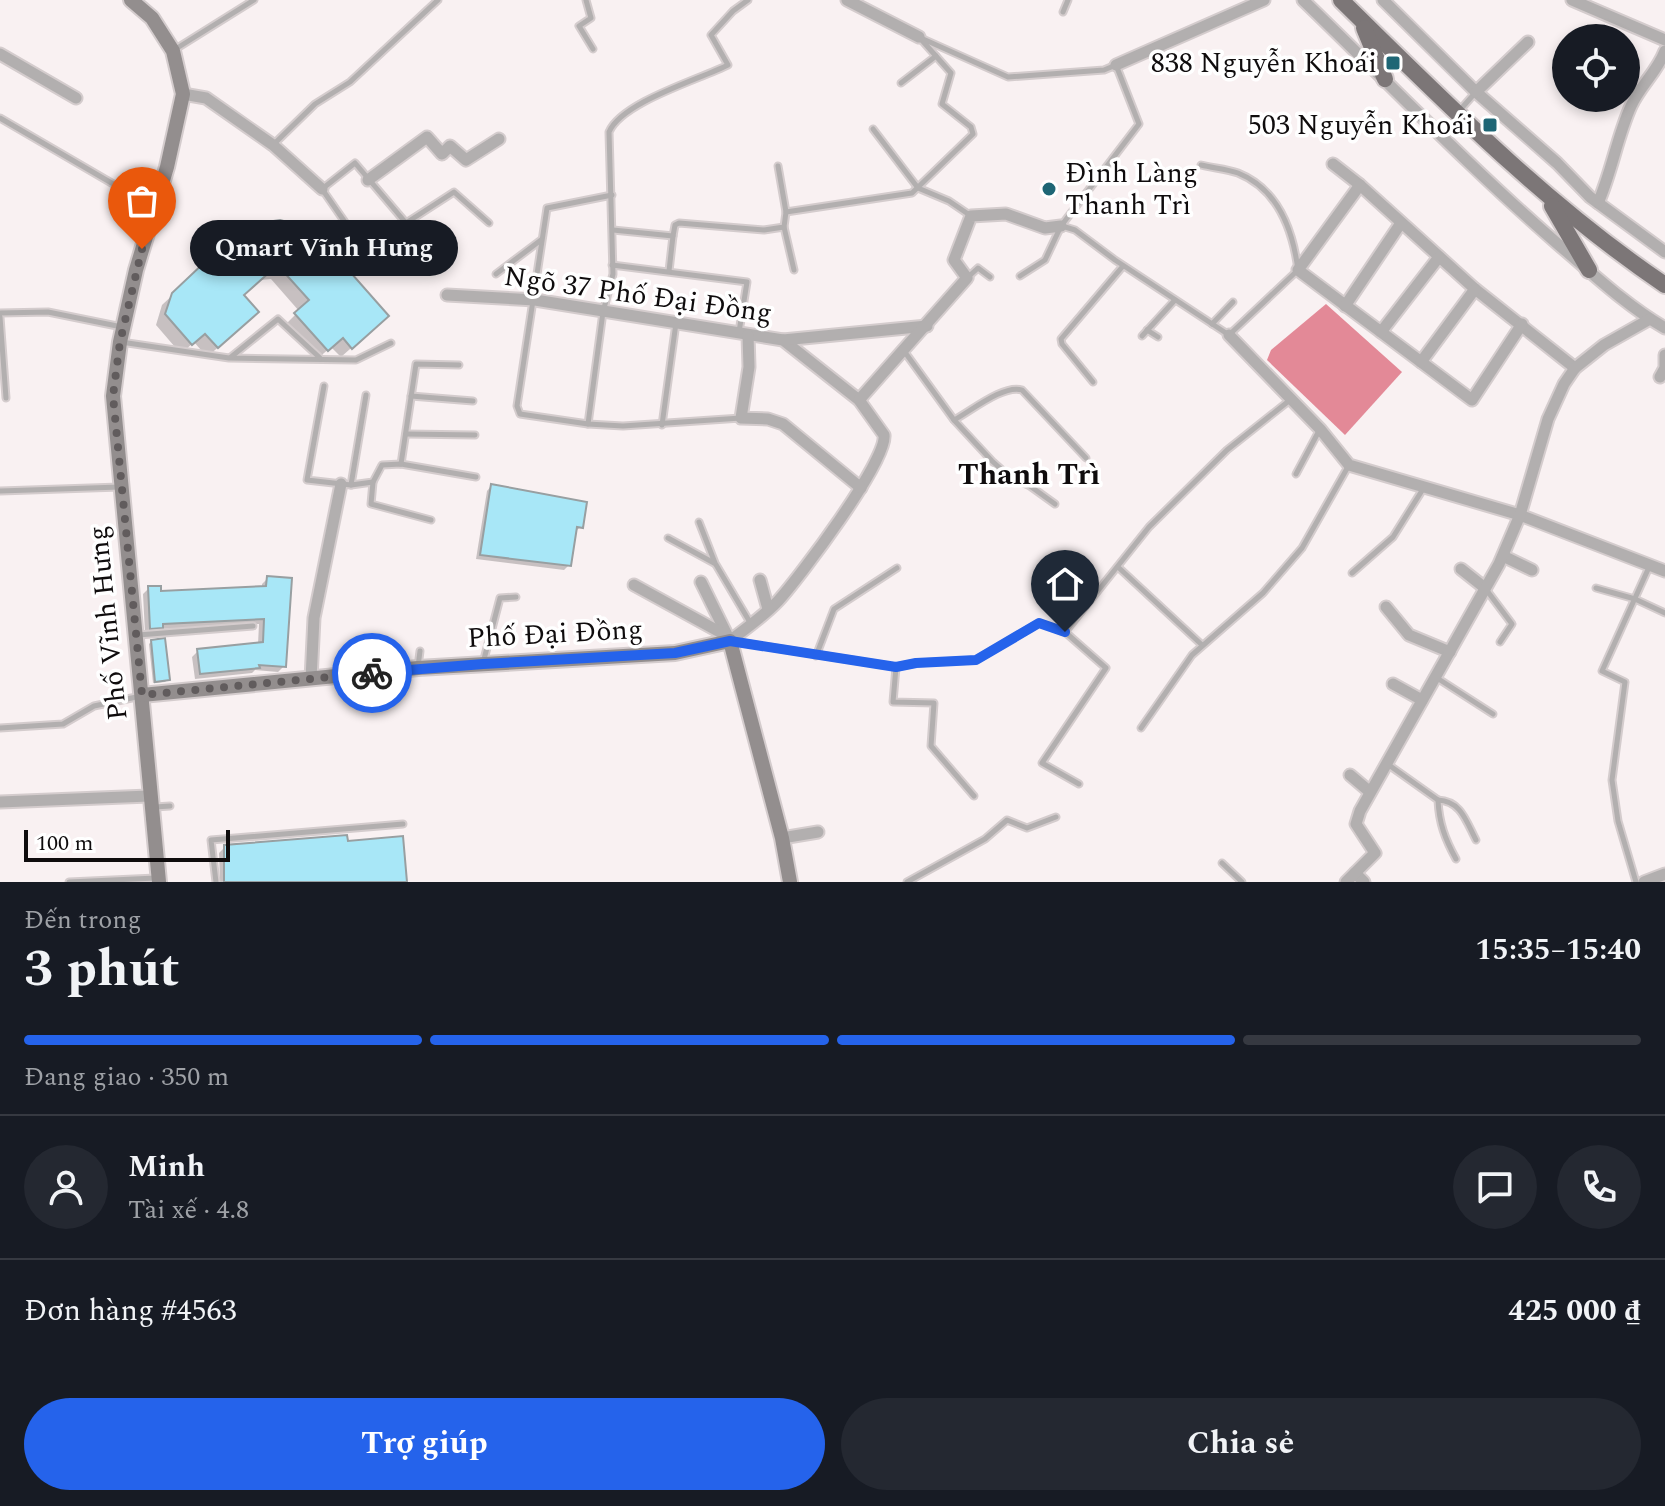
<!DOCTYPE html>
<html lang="vi">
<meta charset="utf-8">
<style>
:root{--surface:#171b24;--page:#242831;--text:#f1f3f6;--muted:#9ea1a6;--line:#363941;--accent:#2563eb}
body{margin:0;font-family:Spectral,serif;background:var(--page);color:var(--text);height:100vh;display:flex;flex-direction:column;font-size:30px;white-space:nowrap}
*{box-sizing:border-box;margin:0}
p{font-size:26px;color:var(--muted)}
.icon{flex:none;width:44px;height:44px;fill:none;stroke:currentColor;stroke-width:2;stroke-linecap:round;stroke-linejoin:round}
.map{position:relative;height:882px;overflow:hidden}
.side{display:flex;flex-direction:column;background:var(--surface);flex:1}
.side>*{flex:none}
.fabs{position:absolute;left:1552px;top:24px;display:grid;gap:16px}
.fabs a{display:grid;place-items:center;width:88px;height:88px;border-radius:50%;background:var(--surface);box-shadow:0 4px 12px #0003;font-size:40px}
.scale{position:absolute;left:24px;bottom:20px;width:206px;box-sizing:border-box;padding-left:8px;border:4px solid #0f0c0d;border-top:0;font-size:22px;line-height:28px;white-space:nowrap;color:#0f0c0d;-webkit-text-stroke:6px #fff;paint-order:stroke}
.pin{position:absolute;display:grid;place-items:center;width:68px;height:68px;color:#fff;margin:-82px -34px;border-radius:50% 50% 50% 0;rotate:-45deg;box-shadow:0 0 8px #0007}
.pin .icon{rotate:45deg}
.courier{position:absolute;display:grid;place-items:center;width:80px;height:80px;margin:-40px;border:6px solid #2563eb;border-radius:50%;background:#fff;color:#222;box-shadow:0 2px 10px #0007}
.bubble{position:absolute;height:56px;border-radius:28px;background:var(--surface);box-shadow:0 4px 12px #0003;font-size:26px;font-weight:700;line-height:56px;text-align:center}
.head em{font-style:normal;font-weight:700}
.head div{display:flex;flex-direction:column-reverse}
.head{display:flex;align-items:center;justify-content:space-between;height:136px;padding:0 24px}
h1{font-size:52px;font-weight:700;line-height:60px}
.bar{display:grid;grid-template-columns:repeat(4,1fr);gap:12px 8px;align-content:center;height:96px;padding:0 24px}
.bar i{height:10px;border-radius:6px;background:var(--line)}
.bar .current{background:var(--accent)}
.bar p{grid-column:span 4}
.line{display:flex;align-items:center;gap:20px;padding:0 24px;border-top:2px solid var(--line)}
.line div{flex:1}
.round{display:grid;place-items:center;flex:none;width:84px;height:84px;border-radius:42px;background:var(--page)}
.cta{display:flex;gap:16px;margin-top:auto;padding:16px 24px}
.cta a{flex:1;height:92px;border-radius:48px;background:var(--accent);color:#fff;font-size:32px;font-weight:700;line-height:92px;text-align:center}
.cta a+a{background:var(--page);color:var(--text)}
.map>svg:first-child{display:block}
.water{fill:#e38997}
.shadow{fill:#0003}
.building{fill:#a8e7f7;stroke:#989fa1;stroke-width:2}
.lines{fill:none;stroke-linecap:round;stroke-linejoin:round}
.lane-casing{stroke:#d4cccd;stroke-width:9}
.street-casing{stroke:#d4cccd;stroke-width:15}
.secondary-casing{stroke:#d4cccd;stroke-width:18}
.primary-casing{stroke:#d4cccd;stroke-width:20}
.lane{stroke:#b2afaf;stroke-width:5}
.street{stroke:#b2afaf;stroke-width:11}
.secondary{stroke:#938e8e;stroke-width:14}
.primary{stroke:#7c7677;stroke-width:16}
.done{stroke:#615c5d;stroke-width:8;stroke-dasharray:0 14.4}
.route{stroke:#2563eb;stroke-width:10}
.poi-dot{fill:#1e6675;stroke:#fff;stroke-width:3}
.labels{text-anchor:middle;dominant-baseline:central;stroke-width:7;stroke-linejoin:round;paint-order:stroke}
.poi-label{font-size:28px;fill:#0f0c0d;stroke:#fff;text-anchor:end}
.street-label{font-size:28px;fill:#0f0c0d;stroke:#fff}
.neighbourhood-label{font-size:30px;font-weight:bold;fill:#0f0c0d;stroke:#fff}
</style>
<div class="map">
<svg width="1665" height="882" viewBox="0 0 1665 882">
<rect width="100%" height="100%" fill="#f9f1f2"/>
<path class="water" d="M 1326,304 L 1402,372 L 1345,435 L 1267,360 L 1271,350 Z"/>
<g class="shadow">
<path d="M 243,229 L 376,326 L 341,357 L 331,347 L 316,360 L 285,325 L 299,311 L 271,279 L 260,280 L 241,296 L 246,323 L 207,357 L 194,342 L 181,354 L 156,325 L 162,305 Z"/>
<path d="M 491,486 L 581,527 L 574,532 L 569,565 L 564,570 L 476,559 L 487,491 Z"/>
<path d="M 268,578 L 284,666 L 278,672 L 255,670 L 252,673 L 195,679 L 192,657 L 198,651 L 258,644 L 259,624 L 159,629 L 155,633 L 145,633 L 143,594 L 149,588 L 159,593 L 262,589 L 262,584 Z"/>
<path d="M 152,641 L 168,679 L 165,682 L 153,683 L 149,644 Z"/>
<path d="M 346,843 L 406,882 L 220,882 L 219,853 L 225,847 Z"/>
</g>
<g class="building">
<path d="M 280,220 L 298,225 L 308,236 L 314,231 L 389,316 L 352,349 L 343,338 L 328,351 L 294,313 L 309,300 L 282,270 L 272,270 L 244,295 L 259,312 L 218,348 L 205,334 L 192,345 L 165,314 L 172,293 L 243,226 L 249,233 L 260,223 Z"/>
<path d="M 491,484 L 587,502 L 583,528 L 577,527 L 571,566 L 480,555 Z"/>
<path d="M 267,576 L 292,578 L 286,667 L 259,665 L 260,668 L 200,674 L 197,649 L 263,642 L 264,619 L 163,624 L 163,628 L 150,629 L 148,586 L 161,586 L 161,591 L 266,586 Z"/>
<path d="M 165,638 L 170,680 L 155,682 L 151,640 Z"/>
<path d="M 347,835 L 348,841 L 403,836 L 407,882 L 224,882 L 224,845 Z"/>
</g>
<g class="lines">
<defs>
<g id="lane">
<path d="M 586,0 L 591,18 L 579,26 L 593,49"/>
<path d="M 1063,12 L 1068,0"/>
<path d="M 923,39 L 1008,77 L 1104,70 L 1116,65 L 1139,124 L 1061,226 L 1045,260 L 1020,276"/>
<path d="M 174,50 L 254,0"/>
<path d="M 901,83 L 936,56"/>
<path d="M 1460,110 L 1475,93"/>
<path d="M 0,118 L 151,206"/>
<path d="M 873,129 L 918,188 L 949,201 L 971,216"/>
<path d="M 274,144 L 315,104 L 350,82 L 438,0"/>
<path d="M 778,166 L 786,212"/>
<path d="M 612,195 L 547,208 L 517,406 L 520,414 L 588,424 L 623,426 L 741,418"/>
<path d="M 1062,226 L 1075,230 L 1115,260 L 1229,335 L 1298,270 C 1293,231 1278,189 1238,173 C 1227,169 1213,168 1201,165"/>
<path d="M 784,227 L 794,270"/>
<path d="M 613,230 L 673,236 L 675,225 L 679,223 L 764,230 L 784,227 L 786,212 L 912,193 L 973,134 L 971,127 L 942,104 L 951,73 L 919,37"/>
<path d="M 612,265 L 747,282 L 739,332"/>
<path d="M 402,270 L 391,256 L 376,267 L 322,189 L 355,163 L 406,223 L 454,192 L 489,223"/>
<path d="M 669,271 L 673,236"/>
<path d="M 496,274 L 541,240"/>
<path d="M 967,278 L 978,268 L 990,277"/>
<path d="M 0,313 L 48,312 L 122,327"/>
<path d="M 0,317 L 6,398"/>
<path d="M 1212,324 L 1233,302"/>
<path d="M 1147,330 L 1158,337"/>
<path d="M 1142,336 L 1175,300"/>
<path d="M 121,342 L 229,358 L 356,360 L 391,343"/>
<path d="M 904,351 L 954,420 L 992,461 L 1010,477 L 1030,486 L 1055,504"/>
<path d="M 231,357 L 278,319 L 320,358"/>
<path d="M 1093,382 L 1062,344 L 1061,339 L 1123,266"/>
<path d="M 324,386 L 307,480 L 351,485 L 373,482 L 382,465 L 401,464 L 476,477"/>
<path d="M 411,396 L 473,401"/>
<path d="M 954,420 C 971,411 1004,384 1022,390 L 1086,458"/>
<path d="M 588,424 L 603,312 L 613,274 L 609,132 C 622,102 698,80 728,65 L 711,35 L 733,11 L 748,0"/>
<path d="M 662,425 L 676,323"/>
<path d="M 406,434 L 475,435"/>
<path d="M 401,464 L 416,364 L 459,365"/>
<path d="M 1296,474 L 1320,429"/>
<path d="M 373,482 L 371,504 L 431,520"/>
<path d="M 351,485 L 366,395"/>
<path d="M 0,491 L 120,487"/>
<path d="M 699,522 L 715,563 L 751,624"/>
<path d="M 668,538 L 714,563"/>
<path d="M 1118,567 L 1202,645"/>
<path d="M 1352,573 L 1393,537 L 1423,489"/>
<path d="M 1485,588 L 1512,624 L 1500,642"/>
<path d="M 1596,588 L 1635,599 L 1665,613"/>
<path d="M 1065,632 L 1149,527 L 1227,450 L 1290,400"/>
<path d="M 138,635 L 253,626"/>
<path d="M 731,641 L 896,667 L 916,663 L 976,660 L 1039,623 L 1065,632 L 1106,668 L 1042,763 L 1079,784"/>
<path d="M 816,656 L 834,609 L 897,568"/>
<path d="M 483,663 L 500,598 L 516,597"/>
<path d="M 418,667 L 420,651"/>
<path d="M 896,667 L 893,702 L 934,703 L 931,746 L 974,796"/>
<path d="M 1437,678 L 1493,714"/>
<path d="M 0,728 L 63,724 L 94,706 L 141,696"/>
<path d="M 1141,728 L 1192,655 L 1263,593 L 1302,548 L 1349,465"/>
<path d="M 1386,763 L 1438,800 C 1439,823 1445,839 1456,859"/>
<path d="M 1438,800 C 1461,801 1466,821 1476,840"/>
<path d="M 155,807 L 170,806"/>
<path d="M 1222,863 L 1242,882"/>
<path d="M 69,882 L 156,878"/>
<path d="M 216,882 L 211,840 L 403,824"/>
<path d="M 907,882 L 985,839 L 1007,820 L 1027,828 L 1056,817"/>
<path d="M 1636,882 L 1618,821 L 1612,780 L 1625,682 L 1602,671 L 1650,565"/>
</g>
<g id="street">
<path d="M 847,0 L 919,37"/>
<path d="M 1303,0 C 1388,82 1470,168 1559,245 C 1593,274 1627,306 1665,328"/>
<path d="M 1383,0 L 1476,92 L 1557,163 L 1590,197 L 1665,252"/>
<path d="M 1572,0 L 1665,40"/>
<path d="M 0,54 L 76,98"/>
<path d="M 1116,65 L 1264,0"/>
<path d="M 1476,92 L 1528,42"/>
<path d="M 183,94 L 206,98 L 273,145 L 322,189"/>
<path d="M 1333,164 L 1360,185 L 1475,289 L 1575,368"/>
<path d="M 368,180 L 427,137 L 442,154 L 450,146 L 466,160 L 499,139"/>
<path d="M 1360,185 L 1298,270 L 1472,400 L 1522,324"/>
<path d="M 1598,203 C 1612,171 1617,137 1631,106 C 1640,86 1657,72 1665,51"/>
<path d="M 447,295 L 535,300 L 783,340 L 859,400 L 884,435 C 888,460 799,578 778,601 C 764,616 746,628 730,641 L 701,582"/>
<path d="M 1345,306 L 1401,223"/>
<path d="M 1381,332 L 1439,257"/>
<path d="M 748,335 L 749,367 L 741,418 L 768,419 L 783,424 L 861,488"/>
<path d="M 1229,335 L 1320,429 L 1349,465 L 1520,515 L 1665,571"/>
<path d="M 783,340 L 927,326"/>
<path d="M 1421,362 L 1475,289"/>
<path d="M 1660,377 L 1665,368 L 1665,355"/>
<path d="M 859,400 L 967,278 L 954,260 L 971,216 L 1006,214 L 1045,228 L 1061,226"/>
<path d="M 1503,556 L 1532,570"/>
<path d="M 1461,569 L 1485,588"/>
<path d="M 760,580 L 768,609"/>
<path d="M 634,585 L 727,636"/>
<path d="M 1386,607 L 1409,635 L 1450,652"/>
<path d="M 311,679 L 314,618 L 341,484"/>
<path d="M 1393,684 L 1422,700"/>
<path d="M 1350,775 L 1370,792"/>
<path d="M 0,802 L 149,796"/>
<path d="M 782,838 L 818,832"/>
<path d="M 1355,873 L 1364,882"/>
<path d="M 1346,882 L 1375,853 L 1356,824 L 1360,811 L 1499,564 L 1520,515 L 1548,419 L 1564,384 L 1575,368 L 1604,345 L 1650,319"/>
<path d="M 1644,882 L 1665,874"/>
</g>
<g id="secondary">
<path d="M 131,0 L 152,18 L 173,51 L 183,94 L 167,167 L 136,270 L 120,342 L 113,396 L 159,882"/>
<path d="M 142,695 L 418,668 L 675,653 L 730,641 L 782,838 L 790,882"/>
</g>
<g id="primary">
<path d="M 1341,0 C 1444,101 1545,204 1665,285"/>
<path d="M 1364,28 L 1385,79"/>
<path d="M 1552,206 L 1589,270"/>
</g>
</defs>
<use href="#lane" class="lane-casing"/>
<use href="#street" class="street-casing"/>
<use href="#secondary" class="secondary-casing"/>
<use href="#primary" class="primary-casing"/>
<use href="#lane" class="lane"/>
<use href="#street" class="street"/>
<use href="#secondary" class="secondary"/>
<use href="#primary" class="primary"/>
</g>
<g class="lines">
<path class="done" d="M 142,249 L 120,342 L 113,396 L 142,695 L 372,673"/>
<path class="route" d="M 372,673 L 483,664 L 675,653 L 730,641 L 896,667 L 916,663 L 976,660 L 1039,623 L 1065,632"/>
</g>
<g class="poi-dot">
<rect x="1385" y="55" width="16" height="16" rx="4"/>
<rect x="1482" y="117" width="16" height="16" rx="4"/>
<circle cx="1049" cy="189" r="8"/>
</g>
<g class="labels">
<g class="poi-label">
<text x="1377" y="63">838 Nguyễn Khoái</text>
<text x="1474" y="125">503 Nguyễn Khoái</text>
<text x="1065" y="173" text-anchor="start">Đình Làng<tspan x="1065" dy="32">Thanh Trì</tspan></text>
</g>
<g class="street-label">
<text transform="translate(638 295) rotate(8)">Ngõ 37 Phố Đại Đồng</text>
<text transform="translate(108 623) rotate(-96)">Phố Vĩnh Hưng</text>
<text transform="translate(555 634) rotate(-3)">Phố Đại Đồng</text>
</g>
<g class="neighbourhood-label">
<text x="1029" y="475">Thanh Trì</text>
</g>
</g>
</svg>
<div class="fabs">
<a><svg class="icon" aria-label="locate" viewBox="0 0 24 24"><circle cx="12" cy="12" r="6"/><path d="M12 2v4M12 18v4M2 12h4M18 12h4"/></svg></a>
</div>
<div class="scale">100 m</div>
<div class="pin" style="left:142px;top:249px;background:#ea580c"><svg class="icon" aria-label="bag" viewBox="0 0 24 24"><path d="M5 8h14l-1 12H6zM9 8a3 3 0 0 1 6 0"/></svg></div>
<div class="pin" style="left:1065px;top:632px;background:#1f2937"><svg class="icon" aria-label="home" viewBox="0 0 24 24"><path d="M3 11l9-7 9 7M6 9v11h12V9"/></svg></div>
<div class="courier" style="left:372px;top:673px"><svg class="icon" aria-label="bike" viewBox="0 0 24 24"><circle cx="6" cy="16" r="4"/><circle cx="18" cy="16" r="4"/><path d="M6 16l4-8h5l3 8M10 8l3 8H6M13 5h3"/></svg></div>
<div class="bubble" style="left:190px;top:220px;width:268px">Qmart Vĩnh Hưng</div>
</div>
<section class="side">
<div class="head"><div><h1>3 phút</h1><p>Đến trong</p></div><em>15:35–15:40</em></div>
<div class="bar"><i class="current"></i><i class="current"></i><i class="current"></i><i></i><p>Đang giao · 350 m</p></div>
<div class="line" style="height:144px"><a class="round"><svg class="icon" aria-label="person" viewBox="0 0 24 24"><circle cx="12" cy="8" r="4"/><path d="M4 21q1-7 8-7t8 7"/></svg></a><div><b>Minh</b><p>Tài xế · 4.8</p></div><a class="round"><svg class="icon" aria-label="chat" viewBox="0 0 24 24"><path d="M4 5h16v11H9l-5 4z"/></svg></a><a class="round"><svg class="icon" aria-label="phone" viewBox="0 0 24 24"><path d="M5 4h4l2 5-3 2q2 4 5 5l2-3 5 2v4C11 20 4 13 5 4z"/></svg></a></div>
<div class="line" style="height:104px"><div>Đơn hàng #4563</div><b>425 000 ₫</b></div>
<div class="cta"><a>Trợ giúp</a><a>Chia sẻ</a></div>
</section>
